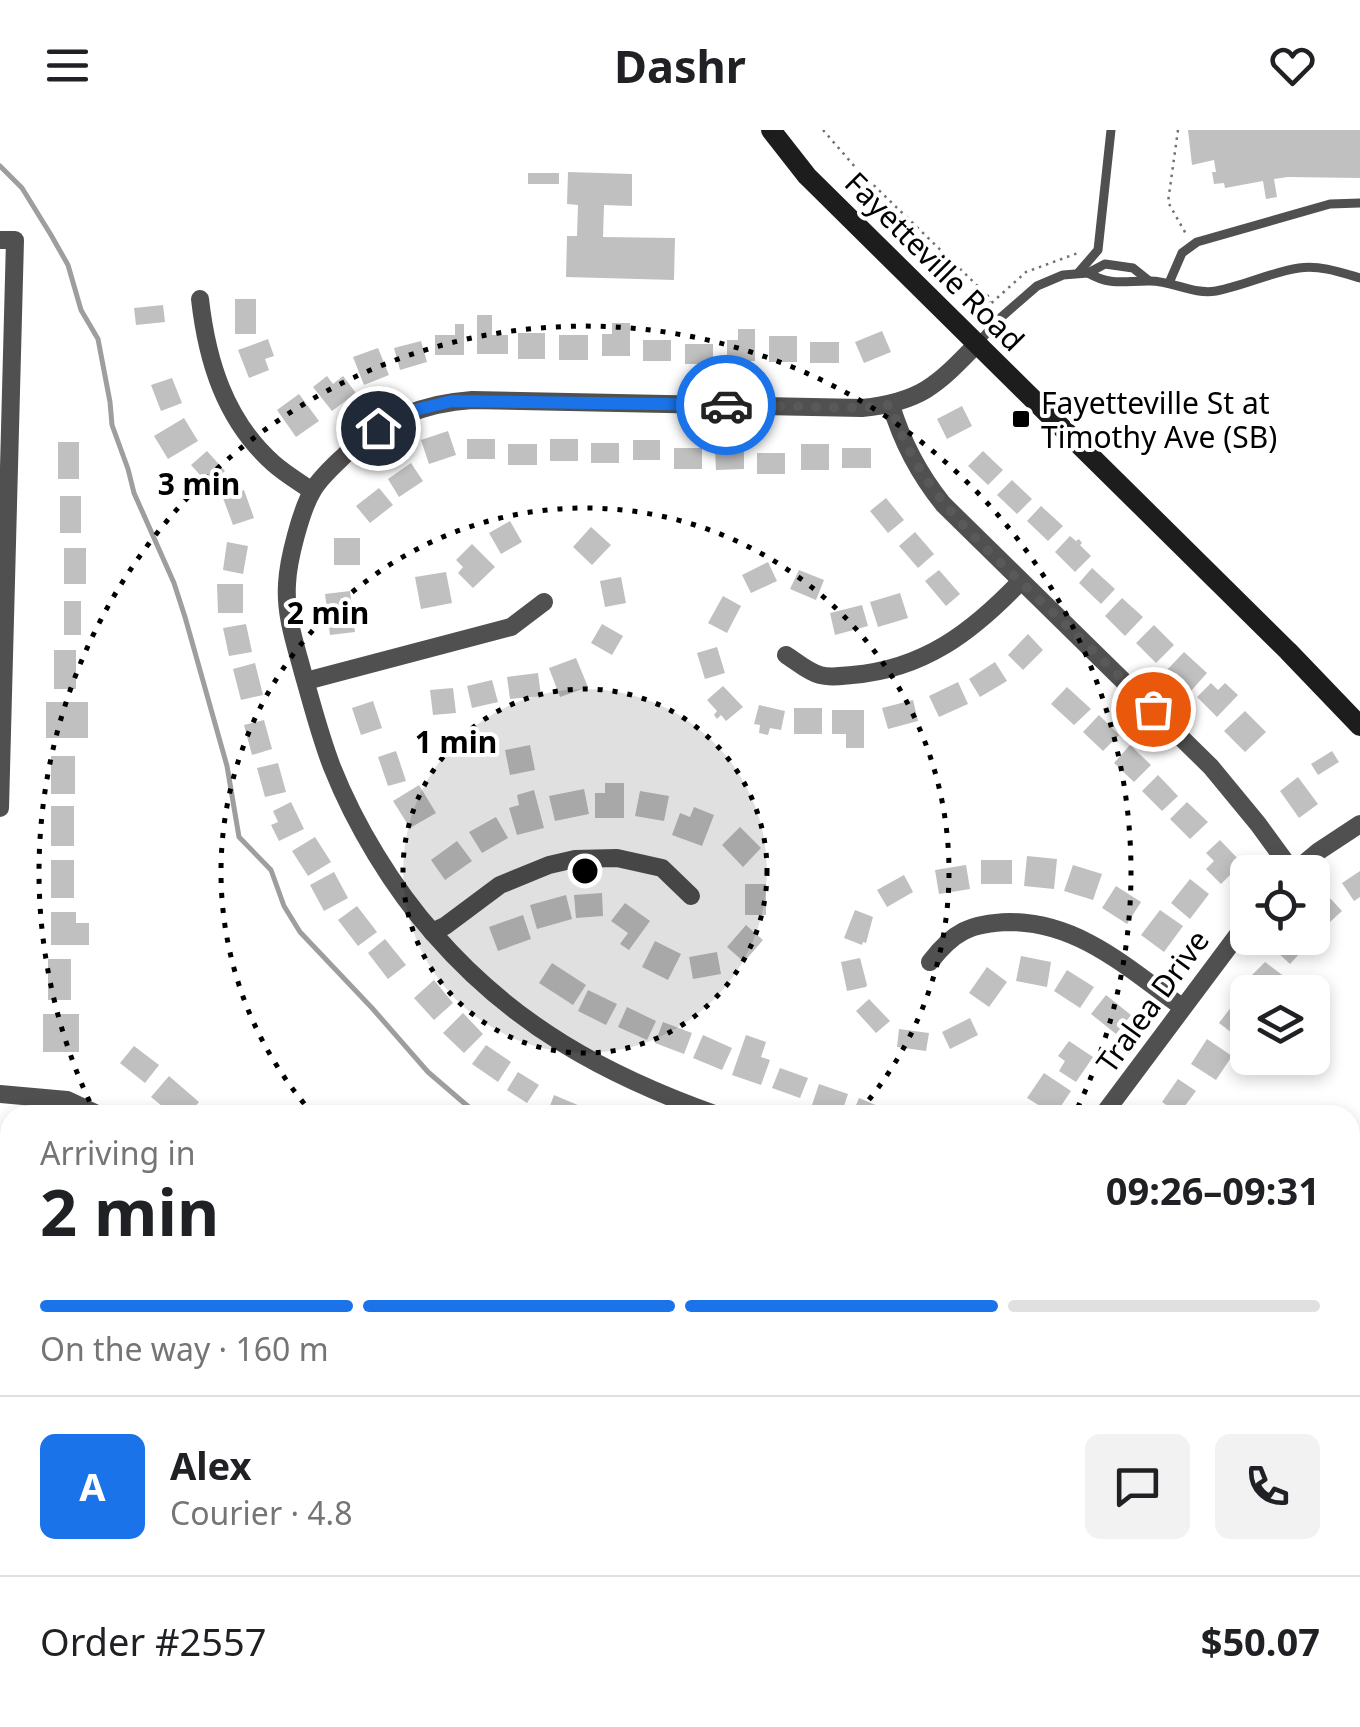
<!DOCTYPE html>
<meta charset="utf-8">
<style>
:root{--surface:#fff;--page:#f2f2f2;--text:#202124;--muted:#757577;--line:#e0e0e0;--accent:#1a73e8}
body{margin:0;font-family:"Noto Sans",sans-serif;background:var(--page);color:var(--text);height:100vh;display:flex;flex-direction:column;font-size:38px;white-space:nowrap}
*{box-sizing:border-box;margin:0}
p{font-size:32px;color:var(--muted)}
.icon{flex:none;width:55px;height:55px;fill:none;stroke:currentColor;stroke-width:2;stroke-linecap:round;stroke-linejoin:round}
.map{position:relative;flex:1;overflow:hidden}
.sheet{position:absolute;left:0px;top:975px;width:1360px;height:622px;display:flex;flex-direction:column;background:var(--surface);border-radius:30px 30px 0 0;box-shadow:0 5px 15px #0003}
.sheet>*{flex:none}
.controls{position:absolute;left:1230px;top:725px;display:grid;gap:20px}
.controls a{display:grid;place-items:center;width:100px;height:100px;border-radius:15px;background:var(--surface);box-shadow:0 5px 15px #0003;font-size:50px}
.pin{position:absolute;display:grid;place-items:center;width:85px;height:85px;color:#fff;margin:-42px;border:5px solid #fff;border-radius:50%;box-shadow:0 2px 10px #0007}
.courier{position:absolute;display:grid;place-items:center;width:100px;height:100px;margin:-50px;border:8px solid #1a73e8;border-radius:50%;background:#fff;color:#222;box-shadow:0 2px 12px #0007}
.overview em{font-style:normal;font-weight:700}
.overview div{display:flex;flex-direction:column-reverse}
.overview{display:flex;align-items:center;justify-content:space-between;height:170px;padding:0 40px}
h1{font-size:65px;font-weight:700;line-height:75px}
.bar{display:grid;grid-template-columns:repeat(4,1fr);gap:15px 10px;align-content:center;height:120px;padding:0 40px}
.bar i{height:12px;border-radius:8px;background:var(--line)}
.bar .selected{background:var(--accent)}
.bar p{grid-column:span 4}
.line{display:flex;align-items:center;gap:25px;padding:0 40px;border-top:2px solid var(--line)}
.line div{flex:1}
.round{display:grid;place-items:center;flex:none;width:105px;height:105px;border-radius:15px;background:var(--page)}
header{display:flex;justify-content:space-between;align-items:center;height:130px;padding:0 40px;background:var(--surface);font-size:45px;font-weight:700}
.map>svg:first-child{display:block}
.green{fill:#d7d7d7}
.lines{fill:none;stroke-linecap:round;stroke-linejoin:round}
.stream{stroke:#9e9e9e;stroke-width:5}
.building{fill:#c0c0c0}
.path{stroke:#727272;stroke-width:2.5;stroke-dasharray:2.5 5;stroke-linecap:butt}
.lane{stroke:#505050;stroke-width:9}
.street{stroke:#505050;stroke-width:18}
.secondary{stroke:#1d1d1d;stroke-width:20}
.done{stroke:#595959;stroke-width:10;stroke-dasharray:0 18}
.route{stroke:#1a73e8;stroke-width:12}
.ring{fill:none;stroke:#000;stroke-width:5;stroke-dasharray:5 10}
.poi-dot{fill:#000;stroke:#fff;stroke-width:4}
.labels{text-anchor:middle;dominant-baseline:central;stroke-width:8;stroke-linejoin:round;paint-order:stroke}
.street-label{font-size:30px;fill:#000;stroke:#fff}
.poi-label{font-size:30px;fill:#000;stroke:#fff;text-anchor:start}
.centre{fill:#000;stroke:#fff;stroke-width:5}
.ring-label{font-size:30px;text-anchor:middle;font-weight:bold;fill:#000;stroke:#fff;stroke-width:8;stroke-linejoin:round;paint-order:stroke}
</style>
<header><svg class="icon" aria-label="menu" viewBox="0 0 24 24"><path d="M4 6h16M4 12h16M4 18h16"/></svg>Dashr<svg class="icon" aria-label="heart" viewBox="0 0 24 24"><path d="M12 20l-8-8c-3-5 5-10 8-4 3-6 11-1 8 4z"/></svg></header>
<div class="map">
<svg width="1360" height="1597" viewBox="0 0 1360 1597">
<rect width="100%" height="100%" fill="#fff"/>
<rect class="green" x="32" y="1588" width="301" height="9"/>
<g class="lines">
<g class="stream">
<path d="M 0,36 L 22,58 L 51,105 L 68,135 L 81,180 L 98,209 L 110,272 L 112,295 L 128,339 L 134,363 L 174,453 L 185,487 L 227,636 L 239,707 L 271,740 L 284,776 L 300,802 L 372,878 L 428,942 L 478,985"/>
<path d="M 656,1597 L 669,1588"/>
</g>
</g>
<g class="building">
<path d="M 1188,0 L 1360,0 L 1360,48 L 1288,47 L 1274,49 L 1277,67 L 1266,69 L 1263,51 L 1225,58 L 1224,53 L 1214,54 L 1212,42 L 1216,42 L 1214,30 L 1192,35 Z"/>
<path d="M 568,42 L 632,44 L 632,76 L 604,75 L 603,107 L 675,108 L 674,150 L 566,147 L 567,106 L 577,106 L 578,75 L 567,74 Z"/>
<rect x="528" y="43" width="31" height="11"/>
<rect x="235" y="169" width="21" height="35"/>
<path d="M 163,175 L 165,192 L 136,195 L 134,178 Z"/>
<path d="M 477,185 L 492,185 L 492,205 L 508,205 L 508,224 L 477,224 Z"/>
<path d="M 612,193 L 630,193 L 630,226 L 602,226 L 602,204 L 612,204 Z"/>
<path d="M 455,194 L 464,194 L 464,225 L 435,225 L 435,205 L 455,205 Z"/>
<path d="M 738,199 L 755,199 L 755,231 L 727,231 L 727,210 L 738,210 Z"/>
<path d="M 882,201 L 891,222 L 864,233 L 855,212 Z"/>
<rect x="518" y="203" width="27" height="26"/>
<rect x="559" y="205" width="29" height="25"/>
<rect x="769" y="206" width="28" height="26"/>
<path d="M 268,209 L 274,226 L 265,229 L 269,240 L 249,248 L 238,220 Z"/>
<rect x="643" y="210" width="28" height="21"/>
<path d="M 421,211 L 427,232 L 400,240 L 394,218 Z"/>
<rect x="810" y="212" width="29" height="21"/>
<rect x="685" y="214" width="28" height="20"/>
<path d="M 378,218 L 389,245 L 364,255 L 353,227 Z"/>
<path d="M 327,246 L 333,254 L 343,246 L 356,263 L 332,281 L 313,257 Z"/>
<path d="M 172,248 L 182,273 L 161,281 L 151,255 Z"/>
<path d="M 299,264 L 319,291 L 296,307 L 277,280 Z"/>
<path d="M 962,276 L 972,296 L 947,309 L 937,289 Z"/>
<path d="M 184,288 L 198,311 L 168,329 L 154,306 Z"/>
<path d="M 448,301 L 456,325 L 429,334 L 421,310 Z"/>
<rect x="467" y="309" width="28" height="20"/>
<rect x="550" y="309" width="28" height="22"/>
<rect x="633" y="310" width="27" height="20"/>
<rect x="58" y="312" width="21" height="37"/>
<rect x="591" y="313" width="28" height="20"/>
<rect x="508" y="314" width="29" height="21"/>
<rect x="801" y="314" width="28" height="26"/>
<rect x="674" y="318" width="28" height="21"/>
<path d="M 744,318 L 744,339 L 716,340 L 715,319 Z"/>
<rect x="842" y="318" width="29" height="20"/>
<path d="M 207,321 L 225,341 L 209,355 L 191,335 Z"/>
<path d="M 983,321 L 1003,340 L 988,355 L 968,336 Z"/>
<rect x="757" y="323" width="28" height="21"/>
<path d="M 411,333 L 423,351 L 399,367 L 388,349 Z"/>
<path d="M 1012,350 L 1032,369 L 1017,384 L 997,365 Z"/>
<path d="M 379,358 L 393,375 L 370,393 L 356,376 Z"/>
<path d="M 244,360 L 254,388 L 233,395 L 223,368 Z"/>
<rect x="60" y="366" width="21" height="37"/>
<path d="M 886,368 L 904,390 L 888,403 L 870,381 Z"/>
<path d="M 1041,376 L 1063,396 L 1048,411 L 1027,391 Z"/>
<path d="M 510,391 L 522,412 L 501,424 L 489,403 Z"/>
<path d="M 591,397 L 611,415 L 592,435 L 573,417 Z"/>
<path d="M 915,402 L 934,424 L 918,438 L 899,416 Z"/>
<path d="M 1070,406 L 1076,411 L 1079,409 L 1082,413 L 1080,415 L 1091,426 L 1075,442 L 1055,422 Z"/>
<rect x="334" y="408" width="26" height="27"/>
<path d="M 227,412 L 248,416 L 243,444 L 223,440 Z"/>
<path d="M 472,414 L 495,437 L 473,458 L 458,443 L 463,437 L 456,430 Z"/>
<rect x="64" y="418" width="22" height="36"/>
<path d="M 768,432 L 777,451 L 751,463 L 742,445 Z"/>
<path d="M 1092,438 L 1115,459 L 1101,474 L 1079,453 Z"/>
<path d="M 799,440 L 824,450 L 816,470 L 790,459 Z"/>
<path d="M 939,440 L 960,464 L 946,476 L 925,451 Z"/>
<path d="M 446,442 L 452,473 L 421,479 L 415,447 Z"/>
<path d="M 621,447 L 626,473 L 605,477 L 600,451 Z"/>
<path d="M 217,454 L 243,454 L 243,483 L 218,483 Z"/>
<path d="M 350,461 L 355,502 L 330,505 L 325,464 Z"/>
<path d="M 900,463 L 908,488 L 878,497 L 870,472 Z"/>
<path d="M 723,466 L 741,476 L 727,503 L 708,493 Z"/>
<path d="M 1122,468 L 1143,487 L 1125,506 L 1105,486 Z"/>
<rect x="64" y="471" width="17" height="34"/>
<path d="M 862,475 L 868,496 L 835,505 L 830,483 Z"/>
<path d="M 246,494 L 252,522 L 229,526 L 223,498 Z"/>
<path d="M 602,494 L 623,506 L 612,525 L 591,513 Z"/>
<path d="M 1154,495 L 1174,515 L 1156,533 L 1136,513 Z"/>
<path d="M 1028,504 L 1043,520 L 1023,540 L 1008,525 Z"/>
<path d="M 717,517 L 725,543 L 705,549 L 697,523 Z"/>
<rect x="54" y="520" width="22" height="39"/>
<path d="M 1184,522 L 1207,543 L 1190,562 L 1166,541 Z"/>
<path d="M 576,528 L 588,557 L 560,567 L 549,538 Z"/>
<path d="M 995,532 L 1007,551 L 980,567 L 969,549 Z"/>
<path d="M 255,533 L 263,565 L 241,570 L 233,539 Z"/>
<path d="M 538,543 L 541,566 L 510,569 L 507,547 Z"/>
<path d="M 492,550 L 498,572 L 472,578 L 467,556 Z"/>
<path d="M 958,552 L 968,574 L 939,587 L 929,566 Z"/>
<path d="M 1211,553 L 1218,560 L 1225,553 L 1238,565 L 1217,587 L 1197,567 Z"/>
<path d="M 723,556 L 743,577 L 726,591 L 721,585 L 717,589 L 714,585 L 717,581 L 707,570 Z"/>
<path d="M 1067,557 L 1091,579 L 1074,595 L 1051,574 Z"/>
<path d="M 453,558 L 456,583 L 433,585 L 430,560 Z"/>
<path d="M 913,570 L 918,591 L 888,599 L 882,578 Z"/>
<path d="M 373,571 L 382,598 L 361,605 L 352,578 Z"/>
<rect x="46" y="572" width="42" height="36"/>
<path d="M 759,575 L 785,581 L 781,600 L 770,598 L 768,605 L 759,603 L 760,595 L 754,594 Z"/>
<rect x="794" y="578" width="28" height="26"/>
<path d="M 832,580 L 864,580 L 864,618 L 846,618 L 846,604 L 832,604 Z"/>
<path d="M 1245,581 L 1266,602 L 1245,622 L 1224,601 Z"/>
<path d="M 1099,585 L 1119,605 L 1103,621 L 1083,602 Z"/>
<path d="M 264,590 L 272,619 L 252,625 L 244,595 Z"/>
<path d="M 530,615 L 535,640 L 510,645 L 505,620 Z"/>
<path d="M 1130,615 L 1151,635 L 1134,652 L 1114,633 Z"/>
<path d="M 396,621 L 406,651 L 388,656 L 378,627 Z"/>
<path d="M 1332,621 L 1339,632 L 1318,645 L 1311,634 Z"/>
<rect x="51" y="626" width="24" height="38"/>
<path d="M 278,633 L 286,662 L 265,667 L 257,638 Z"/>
<path d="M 1158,645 L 1178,666 L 1162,681 L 1142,661 Z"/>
<path d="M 1298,647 L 1318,674 L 1299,688 L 1280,661 Z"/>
<path d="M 605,653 L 624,653 L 624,688 L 595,688 L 595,663 L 605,663 Z"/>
<path d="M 419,655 L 436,683 L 410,698 L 393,671 Z"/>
<path d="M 584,659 L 589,684 L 555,691 L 549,666 Z"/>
<path d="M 534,660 L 544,698 L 517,705 L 509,678 L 519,675 L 517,665 Z"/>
<path d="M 640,661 L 669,666 L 664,691 L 635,686 Z"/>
<path d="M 291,672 L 304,699 L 279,711 L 271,695 L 278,692 L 273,681 Z"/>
<path d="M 1187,672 L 1208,692 L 1190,709 L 1170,689 Z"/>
<rect x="51" y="676" width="23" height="40"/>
<path d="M 694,677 L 714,685 L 702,716 L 672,705 L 680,683 L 690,687 Z"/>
<path d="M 496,687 L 508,708 L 482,723 L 469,702 Z"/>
<path d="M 740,697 L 761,718 L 743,737 L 722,715 Z"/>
<path d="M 315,707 L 331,732 L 308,746 L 292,721 Z"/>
<path d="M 1220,710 L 1242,733 L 1221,754 L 1206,739 L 1214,731 L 1206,723 Z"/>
<path d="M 457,711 L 472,731 L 445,750 L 431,730 Z"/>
<path d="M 1027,726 L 1057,729 L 1054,759 L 1024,756 Z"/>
<rect x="51" y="730" width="23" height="38"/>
<rect x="981" y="730" width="31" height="24"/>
<path d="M 966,735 L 970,759 L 939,764 L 935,740 Z"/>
<path d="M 1073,735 L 1102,744 L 1093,770 L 1064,761 Z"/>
<path d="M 1360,741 L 1360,767 L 1354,771 L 1342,753 Z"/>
<path d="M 334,742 L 348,768 L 324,781 L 310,755 Z"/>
<path d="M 904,745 L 913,762 L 887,777 L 877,760 Z"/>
<path d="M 1190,749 L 1209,764 L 1190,789 L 1171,773 Z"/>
<rect x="745" y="754" width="21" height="31"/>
<path d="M 1116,756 L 1141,772 L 1127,794 L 1102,778 Z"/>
<path d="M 602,763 L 603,786 L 576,788 L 574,765 Z"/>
<path d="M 566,765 L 572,789 L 537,799 L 530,775 Z"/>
<path d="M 1328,766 L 1342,781 L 1320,801 L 1312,793 L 1312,780 Z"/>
<path d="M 625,773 L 650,791 L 629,820 L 620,814 L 628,803 L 611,791 Z"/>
<path d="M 357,776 L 377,802 L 358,816 L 338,790 Z"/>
<path d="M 855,780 L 873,787 L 866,813 L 863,812 L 862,815 L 844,808 Z"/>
<path d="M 1160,780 L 1183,796 L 1164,822 L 1141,805 Z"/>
<path d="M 51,782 L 76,782 L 76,793 L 89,793 L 89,815 L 51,815 Z"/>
<path d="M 523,785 L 531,809 L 498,821 L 489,797 Z"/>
<path d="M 746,795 L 763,810 L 744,832 L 727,817 Z"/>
<path d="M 1286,808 L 1306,808 L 1310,812 L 1290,834 L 1275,820 Z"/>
<path d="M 385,809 L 406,835 L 388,849 L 368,823 Z"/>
<path d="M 655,811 L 681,824 L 668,850 L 642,837 Z"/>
<path d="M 717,822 L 721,844 L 693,849 L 689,827 Z"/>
<path d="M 1021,826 L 1051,832 L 1047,857 L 1016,851 Z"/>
<path d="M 860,828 L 867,855 L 866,857 L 847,861 L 841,832 Z"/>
<rect x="48" y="829" width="23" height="41"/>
<path d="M 1265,832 L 1293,853 L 1289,857 L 1293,860 L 1291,862 L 1254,862 L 1247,857 L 1254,847 L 1252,845 Z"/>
<path d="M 552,833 L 586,855 L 573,875 L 539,853 Z"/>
<path d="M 987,837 L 1007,852 L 989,877 L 969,863 Z"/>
<path d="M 1067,840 L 1094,857 L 1080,878 L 1054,861 Z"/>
<path d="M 434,850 L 453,873 L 434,890 L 414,868 Z"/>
<path d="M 588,860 L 617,874 L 606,895 L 578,881 Z"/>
<path d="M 1106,865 L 1131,885 L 1116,904 L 1091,884 Z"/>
<path d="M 1238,868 L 1248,875 L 1248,890 L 1236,906 L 1219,893 Z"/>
<path d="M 869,869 L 890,891 L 876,903 L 856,881 Z"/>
<path d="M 627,877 L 656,891 L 647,910 L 618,897 Z"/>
<path d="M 463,883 L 483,904 L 464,923 L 443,903 Z"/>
<rect x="43" y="884" width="36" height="38"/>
<path d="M 970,888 L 978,905 L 950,919 L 942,902 Z"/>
<path d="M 663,892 L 692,903 L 684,924 L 655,913 Z"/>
<path d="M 899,899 L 929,903 L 926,921 L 897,917 Z"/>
<path d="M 703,905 L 732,918 L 722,940 L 693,928 Z"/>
<path d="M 746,905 L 766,912 L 761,927 L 770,930 L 761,955 L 732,945 Z"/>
<path d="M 1207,909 L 1232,926 L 1216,950 L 1191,934 Z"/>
<path d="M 1069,911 L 1093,927 L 1076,952 L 1059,941 L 1065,931 L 1058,926 Z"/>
<path d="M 486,915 L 511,932 L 498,952 L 472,934 Z"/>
<path d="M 134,916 L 159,935 L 145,953 L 120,933 Z"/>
<path d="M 780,938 L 808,948 L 800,968 L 772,958 Z"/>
<path d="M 518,942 L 539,955 L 527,973 L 507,960 Z"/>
<path d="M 1044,943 L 1071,961 L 1055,985 L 1027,968 Z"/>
<path d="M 169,946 L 199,972 L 188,985 L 173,985 L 151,967 Z"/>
<path d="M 1178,949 L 1196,961 L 1179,984 L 1162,972 Z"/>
<path d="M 819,954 L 848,964 L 841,985 L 812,975 Z"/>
<path d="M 554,965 L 580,976 L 577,985 L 547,984 Z"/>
<path d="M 859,968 L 885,979 L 883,985 L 852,985 Z"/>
<path d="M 1359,1206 L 1360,1235 L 1350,1238 L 1350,1208 Z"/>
</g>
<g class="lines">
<g class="path">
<path d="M 823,0 L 856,38 L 988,166 L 990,172"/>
<path d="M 1178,0 L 1168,72 L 1186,104"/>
<path d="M 986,178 L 1026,142 L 1078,123"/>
<path d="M 179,1588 L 179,1597"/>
</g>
<g class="lane">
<path d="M 1079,142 L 1098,120 L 1111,0"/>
<path d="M 1088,143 C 1111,156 1123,151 1148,151 C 1172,150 1192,165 1216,161 C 1244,156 1271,142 1299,138 C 1320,135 1340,142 1360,148"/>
<path d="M 1169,153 L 1182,123 L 1197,112 L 1330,74 L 1360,73"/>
<path d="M 979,212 L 998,190 L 1037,156 L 1063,145 L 1088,143 L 1105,134 L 1133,138 L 1148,150"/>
<path d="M 701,1588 L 707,1597"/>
</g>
<g class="street">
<path d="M 0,110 L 15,110 L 0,678"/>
<path d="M 200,169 C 207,231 225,290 273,333 C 284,343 299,352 312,361"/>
<path d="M 891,275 C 902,312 919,344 943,374 L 1211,637 L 1258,694 L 1293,742"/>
<path d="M 786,525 C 796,531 808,542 820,545 C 830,548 841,546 852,545 C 924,539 972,502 1020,452"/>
<path d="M 306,551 L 511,497 L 544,472"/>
<path d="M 1294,742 L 1319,721 L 1360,694"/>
<path d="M 432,802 L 445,796 L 500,755 L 549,735 L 575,729 L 617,728 L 662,738 L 691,766"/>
<path d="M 930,832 C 953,802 970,793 1010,792 C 1079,792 1129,839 1182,877"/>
<path d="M 0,964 L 67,970 L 99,985"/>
<path d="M 717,985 C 605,945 513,895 434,804 C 393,758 355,695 332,637 C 320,606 312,574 303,543 C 295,513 285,485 287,454 C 288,430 301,380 313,360 C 322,345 337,333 349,321 C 384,289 425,273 472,270 L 862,278 C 921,272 937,255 977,214"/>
<path d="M 1103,985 L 1248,791"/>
<path d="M 1350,1423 L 1360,1421"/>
<path d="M 0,1520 L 10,1520"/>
<path d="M 436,1588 L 437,1597"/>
<path d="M 675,1597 L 692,1588"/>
</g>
<path class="secondary" d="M 771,0 L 807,46 L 1288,521 L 1360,596"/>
</g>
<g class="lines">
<path class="done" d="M 726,275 L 862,278 L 891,275 C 915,359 982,415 1043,473 C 1080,508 1117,544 1153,579"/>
<path class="route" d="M 378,298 L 419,279 L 452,271 L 726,275"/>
</g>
<circle cx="585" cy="741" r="182" fill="#000" fill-opacity=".12"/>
<g class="ring">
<circle cx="585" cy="741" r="182"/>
<path d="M314 985A364 364 0 1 1 856 985"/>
<path d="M96 985A546 546 0 1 1 1074 985"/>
</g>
<rect class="poi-dot" x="1011" y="279" width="20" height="20" rx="5"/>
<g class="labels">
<g class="street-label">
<text transform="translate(935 131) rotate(45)">Fayetteville Road</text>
<text transform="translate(1152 871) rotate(-54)">Tralea Drive</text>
</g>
<g class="poi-label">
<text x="1041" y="272">Fayetteville St at<tspan x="1041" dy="34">Timothy Ave (SB)</tspan></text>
</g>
</g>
<circle cx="585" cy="741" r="15" class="centre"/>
<g class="ring-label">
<text x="199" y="365">3 min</text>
<text x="328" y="494">2 min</text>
<text x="456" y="623">1 min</text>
</g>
</svg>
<div class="controls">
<a><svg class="icon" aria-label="locate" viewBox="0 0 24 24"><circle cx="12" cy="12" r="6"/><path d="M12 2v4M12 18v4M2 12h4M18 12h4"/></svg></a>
<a><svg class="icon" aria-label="layers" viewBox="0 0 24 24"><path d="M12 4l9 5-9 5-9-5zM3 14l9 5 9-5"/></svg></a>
</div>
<div class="pin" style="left:1153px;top:579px;background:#ea580c"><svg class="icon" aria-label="bag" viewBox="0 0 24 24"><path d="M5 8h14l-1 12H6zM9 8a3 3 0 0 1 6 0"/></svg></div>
<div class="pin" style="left:378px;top:298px;background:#1f2937"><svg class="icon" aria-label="home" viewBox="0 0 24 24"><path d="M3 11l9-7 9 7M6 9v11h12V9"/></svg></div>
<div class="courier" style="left:726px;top:275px"><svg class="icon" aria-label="car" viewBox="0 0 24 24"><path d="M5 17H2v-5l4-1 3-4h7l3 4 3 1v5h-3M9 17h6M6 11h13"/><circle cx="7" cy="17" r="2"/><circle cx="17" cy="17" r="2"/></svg></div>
<section class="sheet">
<div class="overview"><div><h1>2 min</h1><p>Arriving in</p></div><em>09:26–09:31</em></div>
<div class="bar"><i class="selected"></i><i class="selected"></i><i class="selected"></i><i></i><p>On the way · 160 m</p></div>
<div class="line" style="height:180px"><b class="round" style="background:var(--accent);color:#fff">A</b><div><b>Alex</b><p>Courier · 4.8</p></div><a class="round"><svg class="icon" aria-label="chat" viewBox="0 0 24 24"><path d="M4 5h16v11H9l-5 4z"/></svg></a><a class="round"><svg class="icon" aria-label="phone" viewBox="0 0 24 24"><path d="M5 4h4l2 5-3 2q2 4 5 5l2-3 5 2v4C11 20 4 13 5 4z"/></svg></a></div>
<div class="line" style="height:130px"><div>Order #2557</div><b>$50.07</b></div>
</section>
</div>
